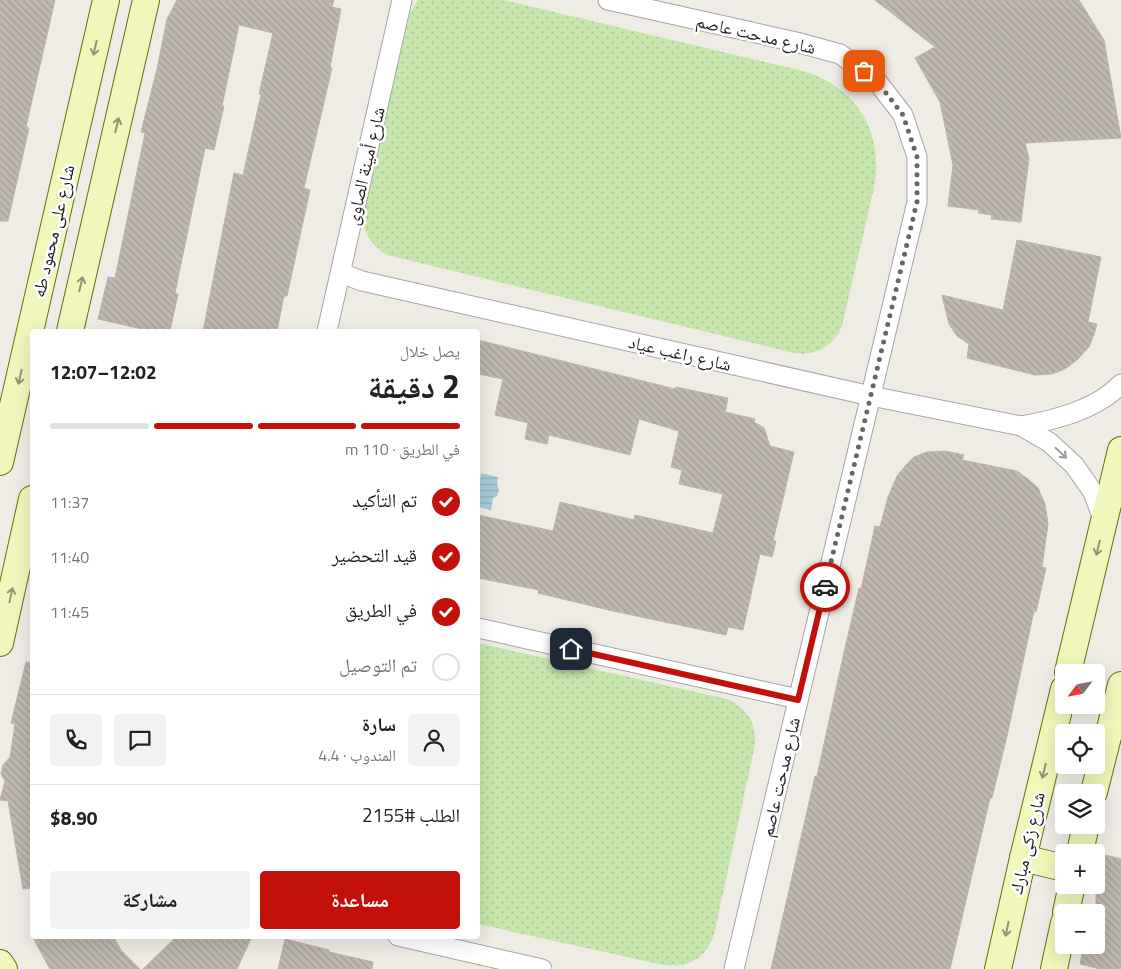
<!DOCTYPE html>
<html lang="ar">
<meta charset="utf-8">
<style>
:root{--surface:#fff;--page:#f2f2f2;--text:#202124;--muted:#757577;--line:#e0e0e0;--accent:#c31009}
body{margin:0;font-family:"Titillium Web","Noto Naskh Arabic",sans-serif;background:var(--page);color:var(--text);direction:rtl;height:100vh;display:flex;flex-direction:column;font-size:19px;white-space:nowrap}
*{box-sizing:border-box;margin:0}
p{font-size:16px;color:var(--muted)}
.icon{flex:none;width:28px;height:28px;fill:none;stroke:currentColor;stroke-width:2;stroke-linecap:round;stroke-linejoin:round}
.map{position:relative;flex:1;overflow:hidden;direction:ltr}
.sheet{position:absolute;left:30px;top:329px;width:450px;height:610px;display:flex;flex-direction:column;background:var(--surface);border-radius:5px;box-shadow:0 5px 20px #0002;direction:rtl}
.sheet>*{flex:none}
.needle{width:32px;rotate:238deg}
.controls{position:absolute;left:1055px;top:664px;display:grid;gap:10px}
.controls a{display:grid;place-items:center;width:50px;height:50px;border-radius:5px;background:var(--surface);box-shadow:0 5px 20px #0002;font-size:25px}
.pin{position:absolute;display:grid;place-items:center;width:42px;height:42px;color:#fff;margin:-21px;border-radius:10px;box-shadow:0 2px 8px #0006}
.courier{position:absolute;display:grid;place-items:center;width:50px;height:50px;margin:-25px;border:4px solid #c31009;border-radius:50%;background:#fff;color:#222;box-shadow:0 1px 6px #0007}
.head em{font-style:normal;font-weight:700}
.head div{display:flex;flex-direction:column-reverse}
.head{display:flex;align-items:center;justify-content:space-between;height:85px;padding:0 20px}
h1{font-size:32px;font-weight:700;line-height:38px}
.bar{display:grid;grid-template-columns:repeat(4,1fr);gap:8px 5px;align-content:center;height:60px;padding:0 20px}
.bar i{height:6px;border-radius:4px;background:var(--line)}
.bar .current{background:var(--accent)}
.bar p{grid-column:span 4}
.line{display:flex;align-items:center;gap:12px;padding:0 20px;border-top:1px solid var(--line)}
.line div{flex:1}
.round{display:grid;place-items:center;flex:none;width:52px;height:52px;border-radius:5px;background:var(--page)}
ol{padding:0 20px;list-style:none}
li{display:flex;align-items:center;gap:15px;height:55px}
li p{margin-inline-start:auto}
li .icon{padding:5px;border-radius:50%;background:var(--accent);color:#fff;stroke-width:4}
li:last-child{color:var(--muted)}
li i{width:28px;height:28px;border:2px solid var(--line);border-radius:50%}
.primary-button{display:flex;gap:10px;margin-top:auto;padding:10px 20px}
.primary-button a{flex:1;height:58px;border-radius:5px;background:var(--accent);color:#fff;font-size:20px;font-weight:700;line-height:58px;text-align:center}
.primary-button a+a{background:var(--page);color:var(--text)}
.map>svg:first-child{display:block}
.garden{fill:url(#garden-dots)}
.water{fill:url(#water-rules)}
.building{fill:url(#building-back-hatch);stroke:#c0b3a8}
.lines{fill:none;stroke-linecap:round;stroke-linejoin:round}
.street-casing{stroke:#a5a5a5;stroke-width:21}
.secondary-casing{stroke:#61700a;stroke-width:28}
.street{stroke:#fff;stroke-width:19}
.secondary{stroke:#f1f6bb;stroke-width:26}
.oneway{stroke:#929574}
.oneway2{stroke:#9a9a9a}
.done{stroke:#676664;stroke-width:5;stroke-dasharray:0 9}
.route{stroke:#c31009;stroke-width:6}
.labels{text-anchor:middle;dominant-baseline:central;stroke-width:5;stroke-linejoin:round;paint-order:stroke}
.street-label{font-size:18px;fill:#1e1e1e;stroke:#fff}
</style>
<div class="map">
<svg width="1121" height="969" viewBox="0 0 1121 969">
<defs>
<pattern id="garden-dots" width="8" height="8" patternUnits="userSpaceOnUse" patternTransform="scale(1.25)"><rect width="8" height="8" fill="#c7e6ad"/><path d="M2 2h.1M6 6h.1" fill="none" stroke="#aac594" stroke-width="1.8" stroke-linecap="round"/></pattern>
<pattern id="water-rules" width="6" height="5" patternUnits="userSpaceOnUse" patternTransform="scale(1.25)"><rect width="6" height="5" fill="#a7cdda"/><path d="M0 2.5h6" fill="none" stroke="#8fb0bb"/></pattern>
<pattern id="building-back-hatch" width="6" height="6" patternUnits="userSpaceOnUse" patternTransform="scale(1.25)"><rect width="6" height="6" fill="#bfb8b1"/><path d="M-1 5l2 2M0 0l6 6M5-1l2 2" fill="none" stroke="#a49e98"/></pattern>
</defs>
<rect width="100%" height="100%" fill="#efece5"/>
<g class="garden">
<path d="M 418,0 L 504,0 L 807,72 C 859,90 884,134 874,188 L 842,326 C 834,345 819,354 798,354 L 387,255 C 369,244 361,229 362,208 L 410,13 Z"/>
<path d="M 478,643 L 727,699 C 748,709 756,722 755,745 L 714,935 C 704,959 690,968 663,965 L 478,924 Z"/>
</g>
<path class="water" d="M 481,473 L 498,477 L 497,484 L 499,491 L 497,496 L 493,498 L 491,510 L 478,507 L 478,492 Z"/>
<g class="building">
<path d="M 0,0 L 55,0 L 26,127 L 29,128 L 8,221 L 0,221 Z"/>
<path d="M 177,0 L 334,0 L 332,7 L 341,9 L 330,67 L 332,68 L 304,188 L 310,190 L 287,296 L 284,296 L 277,331 L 203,331 L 234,173 L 243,175 L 261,95 L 259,94 L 273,33 L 239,25 L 222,106 L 224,106 L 214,150 L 205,148 L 175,293 L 178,294 L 170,331 L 151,331 L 98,319 L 108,277 L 115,278 L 145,133 L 141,132 L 157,69 L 167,19 Z"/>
<path d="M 875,0 L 1079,0 L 1104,40 L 1121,138 L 1025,143 L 1029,158 L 1021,222 L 991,219 L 992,215 L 978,213 L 979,210 L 948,206 L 953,165 L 940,102 L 915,58 L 935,47 Z"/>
<path d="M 1017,240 L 1101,257 L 1088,322 L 1097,324 L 1094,334 L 1089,347 L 1077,360 L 1065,369 L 1052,374 L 1035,375 L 967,358 L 969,344 L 957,336 L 949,324 L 942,295 L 1003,310 Z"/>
<path d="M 478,340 L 675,389 L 676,387 L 728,398 L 725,412 L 755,419 L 754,422 L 764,428 L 770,446 L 794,452 L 773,541 L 776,541 L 772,557 L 760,554 L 743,630 L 728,627 L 726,635 L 613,611 L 538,593 L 539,590 L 478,578 L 478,515 L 553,531 L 560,502 L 634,520 L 635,515 L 713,533 L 723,494 L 679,484 L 682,470 L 671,467 L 679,431 L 639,419 L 630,455 L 549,435 L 547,444 L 525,439 L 528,423 L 495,415 L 503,379 L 478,374 Z"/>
<path d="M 945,451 L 964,455 L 962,460 L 1017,471 L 1029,480 L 1038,488 L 1045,504 L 1048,524 L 1042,567 L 1046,568 L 1036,612 L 1034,611 L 1007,736 L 992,798 L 990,798 L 950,969 L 771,969 L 815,776 L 817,776 L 844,652 L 859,588 L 861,589 L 875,526 L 880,527 L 888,497 L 897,476 L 906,465 L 914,457 L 927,452 Z"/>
<path d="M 26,662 L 32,662 L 32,888 L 23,889 L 8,801 L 0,800 L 5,781 L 1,774 L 3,765 L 10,757 L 15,724 L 11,723 Z"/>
<path d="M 1105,855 L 1121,859 L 1121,969 L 1100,969 L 1080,964 L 1084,945 L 1096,945 L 1096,895 Z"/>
<path d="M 32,936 L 113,936 L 121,950 L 140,969 L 50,969 Z"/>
<path d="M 177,936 L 252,936 L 237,969 L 143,969 Z"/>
<path d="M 285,939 L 329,950 L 329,952 L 373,962 L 372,969 L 278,969 Z"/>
</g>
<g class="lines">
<defs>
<g id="street">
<path d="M 608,0 L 796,42 L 840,54 L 876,80 L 903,115 L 917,157 L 917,202 L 734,969"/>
<path d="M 341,273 L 362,281 L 871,396 L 1021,426 L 1049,442 L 1074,465 L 1093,492 L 1104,522"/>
<path d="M 327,331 L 402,0"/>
<path d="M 1021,426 C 1055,420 1096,410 1121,384"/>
<path d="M 478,628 L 798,699"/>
<path d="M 398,936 L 542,969"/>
</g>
<g id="secondary">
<path d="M 70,331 L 146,0"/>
<path d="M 0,462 L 106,0"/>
<path d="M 0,643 L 32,499"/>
<path d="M 1068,672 L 1121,450"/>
<path d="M 1094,792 L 1121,685"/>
<path d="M 1080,852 L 1086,825"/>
<path d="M 1023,858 L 1064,868"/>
<path d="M 1066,912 L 1072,885"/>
<path d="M 0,963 L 4,969"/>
<path d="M 998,969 L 1023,858 L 1064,689"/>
<path d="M 1054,969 L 1064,923"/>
</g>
</defs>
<use href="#street" class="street-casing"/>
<use href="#secondary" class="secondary-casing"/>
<use href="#street" class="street"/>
<use href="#secondary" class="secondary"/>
</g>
<defs><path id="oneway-shaft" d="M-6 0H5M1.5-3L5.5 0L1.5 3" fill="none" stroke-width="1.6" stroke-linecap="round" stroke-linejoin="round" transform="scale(1.25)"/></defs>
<g class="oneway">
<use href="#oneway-shaft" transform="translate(95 48) rotate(103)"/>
<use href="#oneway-shaft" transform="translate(117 125) rotate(-77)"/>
<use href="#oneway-shaft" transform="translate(81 284) rotate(-77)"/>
<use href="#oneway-shaft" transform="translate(20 377) rotate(103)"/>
<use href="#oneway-shaft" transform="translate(1098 548) rotate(104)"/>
<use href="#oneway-shaft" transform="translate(11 595) rotate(-78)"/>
<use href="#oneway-shaft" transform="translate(1044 771) rotate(104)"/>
<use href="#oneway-shaft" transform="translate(1007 929) rotate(102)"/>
</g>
<use class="oneway2" href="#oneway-shaft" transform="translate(1061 453) rotate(43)"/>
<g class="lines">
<path class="done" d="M 825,587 L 917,202 L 917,157 L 903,115 L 876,80 L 864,71"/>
<path class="route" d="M 571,649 L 798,700 L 825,587"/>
</g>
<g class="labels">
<g class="street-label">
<text transform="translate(756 34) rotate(13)">شارع مدحت عاصم</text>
<text transform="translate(365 166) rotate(-77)">شارع أمينة الصاوى</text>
<text transform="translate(53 231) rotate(-77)">شارع على محمود طه</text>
<text transform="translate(680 353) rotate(13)">شارع راغب عياد</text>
<text transform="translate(780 777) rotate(-77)">شارع مدحت عاصم</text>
<text transform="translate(1027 843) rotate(-77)">شارع زكى مبارك</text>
</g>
</g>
</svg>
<div class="controls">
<a><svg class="needle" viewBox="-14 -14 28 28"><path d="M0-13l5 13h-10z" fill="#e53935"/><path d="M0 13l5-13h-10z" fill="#757577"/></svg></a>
<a><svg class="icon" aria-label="locate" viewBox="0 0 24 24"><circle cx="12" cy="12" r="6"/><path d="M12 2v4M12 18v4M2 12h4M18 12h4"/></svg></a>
<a><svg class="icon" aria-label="layers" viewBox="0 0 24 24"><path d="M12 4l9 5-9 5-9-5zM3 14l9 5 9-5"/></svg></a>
<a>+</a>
<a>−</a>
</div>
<div class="pin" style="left:864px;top:71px;background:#ea580c"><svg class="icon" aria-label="bag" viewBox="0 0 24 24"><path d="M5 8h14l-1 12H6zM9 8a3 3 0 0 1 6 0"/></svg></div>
<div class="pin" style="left:571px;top:649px;background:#1f2937"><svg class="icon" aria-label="home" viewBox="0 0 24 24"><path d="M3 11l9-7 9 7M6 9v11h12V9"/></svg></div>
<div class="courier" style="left:825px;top:587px"><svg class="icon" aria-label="car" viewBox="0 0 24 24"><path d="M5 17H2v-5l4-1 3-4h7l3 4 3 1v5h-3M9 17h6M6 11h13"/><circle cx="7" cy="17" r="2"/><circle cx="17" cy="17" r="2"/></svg></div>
<section class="sheet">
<div class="head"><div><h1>2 دقيقة</h1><p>يصل خلال</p></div><em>12:02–12:07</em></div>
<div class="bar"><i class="current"></i><i class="current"></i><i class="current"></i><i></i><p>في الطريق · 110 m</p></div>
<ol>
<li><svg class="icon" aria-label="check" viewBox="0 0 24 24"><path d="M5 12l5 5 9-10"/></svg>تم التأكيد<p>11:37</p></li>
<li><svg class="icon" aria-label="check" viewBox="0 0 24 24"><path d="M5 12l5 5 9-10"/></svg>قيد التحضير<p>11:40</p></li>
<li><svg class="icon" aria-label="check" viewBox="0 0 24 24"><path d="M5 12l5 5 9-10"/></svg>في الطريق<p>11:45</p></li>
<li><i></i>تم التوصيل</li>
</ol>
<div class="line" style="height:90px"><a class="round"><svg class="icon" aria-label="person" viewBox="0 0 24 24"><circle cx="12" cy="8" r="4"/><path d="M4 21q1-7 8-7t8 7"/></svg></a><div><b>سارة</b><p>المندوب · 4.4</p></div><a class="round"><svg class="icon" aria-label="chat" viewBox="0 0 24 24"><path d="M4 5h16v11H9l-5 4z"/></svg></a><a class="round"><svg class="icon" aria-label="phone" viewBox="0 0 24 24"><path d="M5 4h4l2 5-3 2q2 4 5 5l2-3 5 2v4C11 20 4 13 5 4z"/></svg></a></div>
<div class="line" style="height:65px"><div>الطلب #2155</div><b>$8.90</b></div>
<div class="primary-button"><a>مساعدة</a><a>مشاركة</a></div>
</section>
</div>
